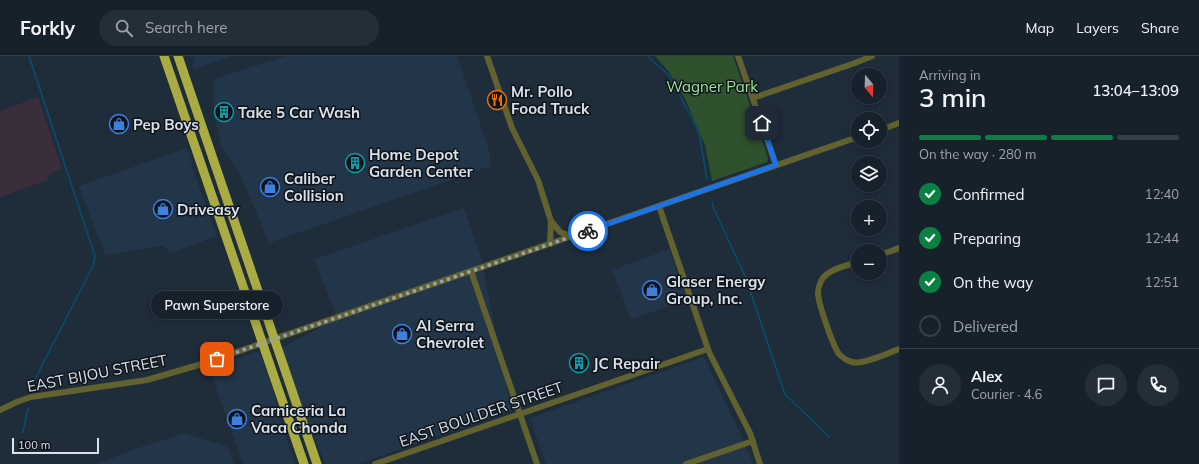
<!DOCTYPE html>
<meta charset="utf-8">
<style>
:root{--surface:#17212c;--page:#242e38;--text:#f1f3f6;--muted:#9ea3a9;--line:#363e48;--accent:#0b8043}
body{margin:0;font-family:Mulish,sans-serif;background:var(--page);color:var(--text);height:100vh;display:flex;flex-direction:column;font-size:15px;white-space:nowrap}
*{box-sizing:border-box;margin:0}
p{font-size:13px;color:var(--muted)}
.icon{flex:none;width:22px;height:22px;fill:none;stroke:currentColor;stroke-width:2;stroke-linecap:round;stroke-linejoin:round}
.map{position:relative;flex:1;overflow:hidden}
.panel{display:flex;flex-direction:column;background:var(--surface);width:300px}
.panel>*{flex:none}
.needle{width:26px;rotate:161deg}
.controls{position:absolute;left:851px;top:12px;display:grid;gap:8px}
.controls a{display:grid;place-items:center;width:36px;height:36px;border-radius:50%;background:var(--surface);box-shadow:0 2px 10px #0003,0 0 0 1px var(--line);font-size:20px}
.scale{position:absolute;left:12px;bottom:10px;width:87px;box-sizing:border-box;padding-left:4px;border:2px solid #d9e1ea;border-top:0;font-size:11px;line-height:14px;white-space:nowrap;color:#d9e1ea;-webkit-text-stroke:3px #0e141a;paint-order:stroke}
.pin{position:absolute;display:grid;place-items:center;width:34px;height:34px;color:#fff;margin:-17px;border-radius:8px;box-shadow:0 2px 6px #0006}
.courier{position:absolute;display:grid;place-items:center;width:40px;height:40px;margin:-20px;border:3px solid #1a73e8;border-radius:50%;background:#fff;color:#222;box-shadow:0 1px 5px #0007}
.bubble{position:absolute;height:28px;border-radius:14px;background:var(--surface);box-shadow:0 2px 10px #0003,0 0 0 1px var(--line);font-size:13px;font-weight:600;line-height:28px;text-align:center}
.head em{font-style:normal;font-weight:600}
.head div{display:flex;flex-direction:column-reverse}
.head{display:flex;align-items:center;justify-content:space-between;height:68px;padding:0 20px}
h1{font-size:26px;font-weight:600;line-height:30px}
.bar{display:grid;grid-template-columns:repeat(4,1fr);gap:6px 4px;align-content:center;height:48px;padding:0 20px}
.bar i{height:5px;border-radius:3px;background:var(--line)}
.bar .active{background:var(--accent)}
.bar p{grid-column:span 4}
.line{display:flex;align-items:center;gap:10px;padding:0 20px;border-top:1px solid var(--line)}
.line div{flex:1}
.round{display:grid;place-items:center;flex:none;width:42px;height:42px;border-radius:21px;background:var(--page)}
ol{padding:0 20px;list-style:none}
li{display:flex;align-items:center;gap:12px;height:44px}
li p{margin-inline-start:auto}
li .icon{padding:4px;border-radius:50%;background:var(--accent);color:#fff;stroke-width:4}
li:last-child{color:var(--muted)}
li i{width:22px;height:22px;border:2px solid var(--line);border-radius:50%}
header{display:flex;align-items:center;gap:24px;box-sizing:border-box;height:56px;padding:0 20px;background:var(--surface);border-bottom:1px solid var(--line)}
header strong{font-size:19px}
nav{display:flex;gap:22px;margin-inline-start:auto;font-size:14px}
.search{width:280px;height:36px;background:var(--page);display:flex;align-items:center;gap:10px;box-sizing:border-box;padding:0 14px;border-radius:22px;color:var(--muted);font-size:15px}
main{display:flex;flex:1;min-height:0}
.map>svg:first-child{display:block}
.built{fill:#233548}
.industrial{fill:#3a2d3c}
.green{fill:#30512d}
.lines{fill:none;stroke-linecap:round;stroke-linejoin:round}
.stream{stroke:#03516c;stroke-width:1.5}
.minor{stroke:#61622f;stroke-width:6}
.highway{stroke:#aaab42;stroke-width:9}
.done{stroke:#98a2ac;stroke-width:4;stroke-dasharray:0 7.2}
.route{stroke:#1a73e8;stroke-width:5}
.labels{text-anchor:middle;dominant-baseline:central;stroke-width:3;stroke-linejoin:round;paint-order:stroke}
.park-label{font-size:15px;fill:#9ee798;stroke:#0e141a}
.poi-label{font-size:15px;font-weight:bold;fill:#d9e1ea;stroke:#0e141a;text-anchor:start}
.street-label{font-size:15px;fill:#d9e1ea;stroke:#0e141a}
</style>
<header>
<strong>Forkly</strong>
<div class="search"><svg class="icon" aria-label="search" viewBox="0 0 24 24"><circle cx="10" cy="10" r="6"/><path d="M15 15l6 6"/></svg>Search here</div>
<nav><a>Map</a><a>Layers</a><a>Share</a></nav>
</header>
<main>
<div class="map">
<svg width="899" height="408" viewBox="0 0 899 408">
<rect width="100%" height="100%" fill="#1f2c3a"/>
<g class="built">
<path d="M 194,0 L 232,0 L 193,13 Z"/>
<path d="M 286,0 L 457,0 L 489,94 L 491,110 L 269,187 L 241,120 L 222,92 L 214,62 L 214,23 Z"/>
<path d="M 187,92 L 196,122 L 217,180 L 171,197 L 163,190 L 105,199 L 79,130 Z"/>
<path d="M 464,152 L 481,201 L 511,355 L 357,408 L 325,408 L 278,294 L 337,262 L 314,203 Z"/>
<path d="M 669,193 L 687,244 L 631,263 L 612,214 Z"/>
<path d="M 256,296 L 259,297 L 262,301 L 273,333 L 282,371 L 295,408 L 243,408 L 209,312 Z"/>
<path d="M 704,301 L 748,395 L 753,408 L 546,408 L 530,362 Z"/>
<path d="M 184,377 L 228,391 L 234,408 L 97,408 L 129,395 Z"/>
</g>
<path class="industrial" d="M 38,41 L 62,113 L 53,116 L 47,121 L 48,124 L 0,141 L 0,55 Z"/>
<path class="green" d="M 655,0 L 733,0 L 768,102 L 767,106 L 712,125 L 705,89 L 686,45 L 669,16 Z"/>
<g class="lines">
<g class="stream">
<path d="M 29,0 L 95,200 L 93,210 L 34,325"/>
<path d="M 649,0 L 650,3 L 668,18 L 692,62 L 699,77 L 707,123"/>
<path d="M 712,146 L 714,153 L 745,220 L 785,338 L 829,381"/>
<path d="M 23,376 L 28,352"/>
</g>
<g class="minor">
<path d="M 487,0 L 512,72 L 538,124 L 551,165 L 560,176 L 571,180"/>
<path d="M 738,0 L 776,109"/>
<path d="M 753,42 L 855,7 L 872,0"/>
<path d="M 880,74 L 899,67"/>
<path d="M 659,150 L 709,296 L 750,377 L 760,408"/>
<path d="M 550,188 L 551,165"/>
<path d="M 880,199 L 899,192"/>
<path d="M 858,206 C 846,210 827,213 821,225 C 819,229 818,234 818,237 C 818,247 833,290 839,298 C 842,301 847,305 852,306 C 863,309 888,297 899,293"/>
<path d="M 471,215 L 537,408"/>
<path d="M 0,354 L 19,345 L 31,341 L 147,324 L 202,308 L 858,81"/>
<path d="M 375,408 L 708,293"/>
<path d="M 686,408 L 753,385"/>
</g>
<g class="highway">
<path d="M 164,0 L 304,408"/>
<path d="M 178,0 L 317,408"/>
</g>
</g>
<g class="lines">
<path class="done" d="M 217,303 L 588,175"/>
<path class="route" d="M 588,175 L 776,109 L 762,67"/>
</g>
<defs>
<symbol id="restaurant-ring" viewBox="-11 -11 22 22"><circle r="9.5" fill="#0e141a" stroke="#e8710a" stroke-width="1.5"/><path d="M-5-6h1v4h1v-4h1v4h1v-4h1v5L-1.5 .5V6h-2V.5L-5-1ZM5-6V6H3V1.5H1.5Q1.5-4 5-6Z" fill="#e8710a"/></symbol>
<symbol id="building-ring" viewBox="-11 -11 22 22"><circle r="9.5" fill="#0e141a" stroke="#0f9aa8" stroke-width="1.5"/><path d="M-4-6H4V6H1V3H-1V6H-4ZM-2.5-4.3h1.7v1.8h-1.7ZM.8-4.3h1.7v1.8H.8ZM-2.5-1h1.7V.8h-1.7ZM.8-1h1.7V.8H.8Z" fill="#0f9aa8"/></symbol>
<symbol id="shop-ring" viewBox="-11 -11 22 22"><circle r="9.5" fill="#0e141a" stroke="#3f7fe0" stroke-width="1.5"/><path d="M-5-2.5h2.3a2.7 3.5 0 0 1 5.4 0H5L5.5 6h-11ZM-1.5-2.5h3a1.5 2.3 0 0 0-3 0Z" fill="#3f7fe0"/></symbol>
</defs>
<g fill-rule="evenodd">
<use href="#restaurant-ring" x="486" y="33" width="22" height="22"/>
<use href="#building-ring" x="213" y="45" width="22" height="22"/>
<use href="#shop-ring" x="108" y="57" width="22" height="22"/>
<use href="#building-ring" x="344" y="96" width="22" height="22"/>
<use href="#shop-ring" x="259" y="120" width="22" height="22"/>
<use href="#shop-ring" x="152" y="142" width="22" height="22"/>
<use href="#shop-ring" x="641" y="223" width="22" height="22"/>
<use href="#shop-ring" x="391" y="267" width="22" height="22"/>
<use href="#building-ring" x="568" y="296" width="22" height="22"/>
<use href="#shop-ring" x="226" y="352" width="22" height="22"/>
</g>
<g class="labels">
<g class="park-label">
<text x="712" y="30">Wagner Park</text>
</g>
<g class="poi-label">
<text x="511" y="35">Mr. Pollo<tspan x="511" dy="17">Food Truck</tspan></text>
<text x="238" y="56">Take 5 Car Wash</text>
<text x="133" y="68">Pep Boys</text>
<text x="369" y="98">Home Depot<tspan x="369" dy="17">Garden Center</tspan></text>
<text x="284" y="122">Caliber<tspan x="284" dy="17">Collision</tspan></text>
<text x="177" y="153">Driveasy</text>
<text x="666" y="225">Glaser Energy<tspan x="666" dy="17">Group, Inc.</tspan></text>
<text x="416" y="269">Al Serra<tspan x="416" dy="17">Chevrolet</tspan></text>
<text x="593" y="307">JC Repair</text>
<text x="251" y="354">Carniceria La<tspan x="251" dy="17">Vaca Chonda</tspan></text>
</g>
<g class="street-label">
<text transform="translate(97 317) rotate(-11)">EAST BIJOU STREET</text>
<text transform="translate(481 358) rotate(-19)">EAST BOULDER STREET</text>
</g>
</g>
</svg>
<div class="controls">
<a><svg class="needle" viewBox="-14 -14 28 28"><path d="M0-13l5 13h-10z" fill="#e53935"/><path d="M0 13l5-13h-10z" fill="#9ea3a9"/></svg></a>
<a><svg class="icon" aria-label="locate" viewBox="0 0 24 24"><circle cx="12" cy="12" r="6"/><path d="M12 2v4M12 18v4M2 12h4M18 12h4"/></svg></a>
<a><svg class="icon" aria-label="layers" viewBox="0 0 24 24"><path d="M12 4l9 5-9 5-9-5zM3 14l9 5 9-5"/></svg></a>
<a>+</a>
<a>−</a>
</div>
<div class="scale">100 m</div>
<div class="pin" style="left:217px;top:303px;background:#ea580c"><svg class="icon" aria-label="bag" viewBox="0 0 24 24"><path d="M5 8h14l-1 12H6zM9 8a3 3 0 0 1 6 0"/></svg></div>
<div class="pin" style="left:762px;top:67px;background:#1f2937"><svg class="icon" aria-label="home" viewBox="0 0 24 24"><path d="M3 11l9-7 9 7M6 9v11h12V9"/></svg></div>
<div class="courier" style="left:588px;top:175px"><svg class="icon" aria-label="bike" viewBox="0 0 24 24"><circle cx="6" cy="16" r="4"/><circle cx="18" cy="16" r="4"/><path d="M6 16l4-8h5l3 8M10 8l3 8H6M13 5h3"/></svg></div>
<div class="bubble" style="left:151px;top:235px;width:132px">Pawn Superstore</div>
</div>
<section class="panel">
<div class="head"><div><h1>3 min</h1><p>Arriving in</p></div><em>13:04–13:09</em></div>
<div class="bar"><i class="active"></i><i class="active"></i><i class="active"></i><i></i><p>On the way · 280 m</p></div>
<ol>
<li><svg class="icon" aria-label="check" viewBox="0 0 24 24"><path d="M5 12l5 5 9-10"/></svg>Confirmed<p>12:40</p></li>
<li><svg class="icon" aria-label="check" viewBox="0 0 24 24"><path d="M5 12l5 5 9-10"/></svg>Preparing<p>12:44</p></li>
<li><svg class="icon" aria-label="check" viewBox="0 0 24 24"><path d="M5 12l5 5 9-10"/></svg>On the way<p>12:51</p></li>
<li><i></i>Delivered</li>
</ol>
<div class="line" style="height:72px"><a class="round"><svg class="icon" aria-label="person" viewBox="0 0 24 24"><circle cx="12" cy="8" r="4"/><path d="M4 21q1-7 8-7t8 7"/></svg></a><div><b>Alex</b><p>Courier · 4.6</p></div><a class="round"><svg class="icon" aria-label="chat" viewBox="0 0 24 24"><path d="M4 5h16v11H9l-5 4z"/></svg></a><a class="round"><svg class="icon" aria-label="phone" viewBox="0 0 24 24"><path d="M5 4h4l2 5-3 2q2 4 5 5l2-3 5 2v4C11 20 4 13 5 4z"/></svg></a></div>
</section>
</main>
